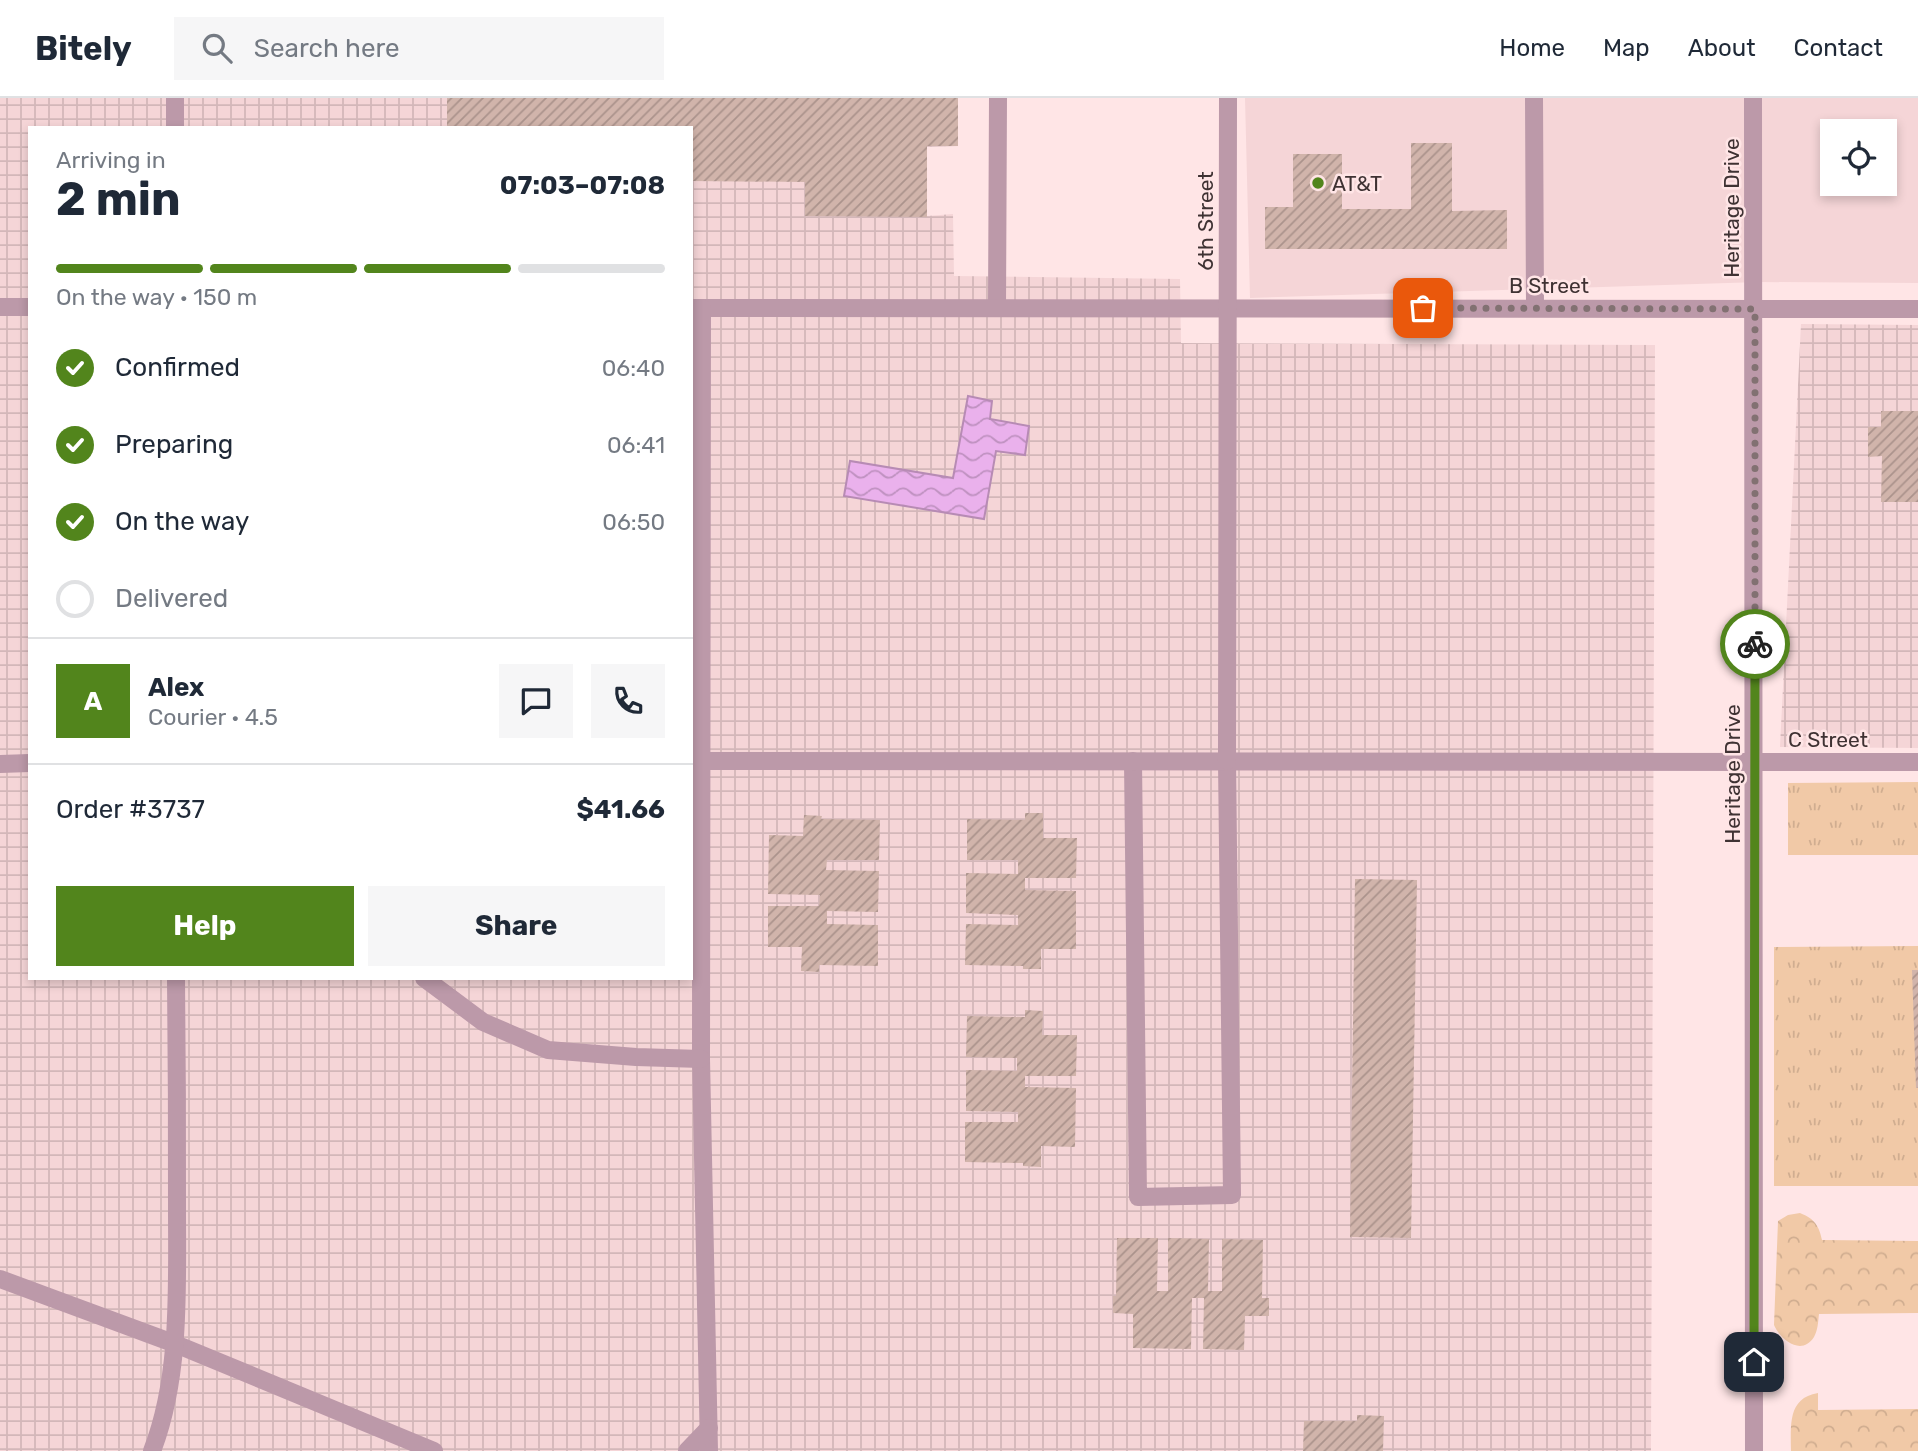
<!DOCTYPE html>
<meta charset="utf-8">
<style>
:root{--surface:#fff;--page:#f6f6f7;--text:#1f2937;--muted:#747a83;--line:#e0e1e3;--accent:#52851c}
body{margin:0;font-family:Rubik,sans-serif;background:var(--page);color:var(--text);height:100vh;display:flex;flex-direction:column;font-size:26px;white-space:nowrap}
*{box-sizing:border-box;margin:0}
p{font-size:23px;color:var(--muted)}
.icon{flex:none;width:38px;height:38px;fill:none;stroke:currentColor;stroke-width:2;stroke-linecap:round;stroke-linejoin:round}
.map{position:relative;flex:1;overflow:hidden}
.details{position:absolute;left:28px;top:28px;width:665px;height:854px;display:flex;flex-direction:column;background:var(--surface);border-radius:0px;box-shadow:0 4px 10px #0003}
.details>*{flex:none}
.buttons{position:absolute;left:1820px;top:21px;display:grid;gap:14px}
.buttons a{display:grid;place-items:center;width:77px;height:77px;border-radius:0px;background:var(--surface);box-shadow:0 4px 10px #0003;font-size:35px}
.pin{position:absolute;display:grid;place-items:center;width:60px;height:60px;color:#fff;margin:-30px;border-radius:14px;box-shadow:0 4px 10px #0006}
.courier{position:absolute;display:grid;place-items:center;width:70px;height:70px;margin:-35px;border:5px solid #52851c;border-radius:50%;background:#fff;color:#222;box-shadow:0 2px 9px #0007}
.overview em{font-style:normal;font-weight:700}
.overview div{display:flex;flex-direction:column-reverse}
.overview{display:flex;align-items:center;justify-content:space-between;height:119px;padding:0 28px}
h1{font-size:46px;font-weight:700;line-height:52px}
.bar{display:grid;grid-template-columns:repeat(4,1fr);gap:10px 7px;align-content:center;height:84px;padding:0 28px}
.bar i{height:9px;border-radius:5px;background:var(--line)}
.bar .selected{background:var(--accent)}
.bar p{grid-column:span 4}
.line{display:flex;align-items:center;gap:18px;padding:0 28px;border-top:2px solid var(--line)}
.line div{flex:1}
.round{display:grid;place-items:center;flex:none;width:74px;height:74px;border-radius:0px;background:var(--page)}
ol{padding:0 28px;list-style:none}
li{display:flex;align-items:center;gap:21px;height:77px}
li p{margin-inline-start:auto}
li .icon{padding:7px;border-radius:50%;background:var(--accent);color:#fff;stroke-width:4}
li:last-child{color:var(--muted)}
li i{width:38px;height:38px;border:4px solid var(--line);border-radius:50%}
.primary-button{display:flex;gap:14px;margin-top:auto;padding:14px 28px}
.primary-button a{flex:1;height:80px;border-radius:0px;background:var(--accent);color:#fff;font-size:28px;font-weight:700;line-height:80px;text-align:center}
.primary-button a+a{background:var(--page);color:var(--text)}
header{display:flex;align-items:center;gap:42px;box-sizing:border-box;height:98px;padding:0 35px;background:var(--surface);border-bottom:2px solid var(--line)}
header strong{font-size:33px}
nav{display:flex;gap:38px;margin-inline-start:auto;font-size:24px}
.search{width:490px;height:63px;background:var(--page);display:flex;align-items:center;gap:18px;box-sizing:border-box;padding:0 24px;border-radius:0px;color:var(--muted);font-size:26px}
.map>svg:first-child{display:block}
.built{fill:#f5d5d7;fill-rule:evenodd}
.industrial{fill:url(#industrial-grid);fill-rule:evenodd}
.grass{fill:url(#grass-tufts)}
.park{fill:url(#park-crowns)}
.water{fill:url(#water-waves);stroke:#b78bb4;stroke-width:2}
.building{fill:url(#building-hatch)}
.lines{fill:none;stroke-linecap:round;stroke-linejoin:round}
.lane{stroke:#bc99a9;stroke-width:18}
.street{stroke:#bc99a9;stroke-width:18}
.done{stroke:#827172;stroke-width:7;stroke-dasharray:0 12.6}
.route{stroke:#52851c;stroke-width:9}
.poi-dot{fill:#52851c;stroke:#ffe5e6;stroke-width:2.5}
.labels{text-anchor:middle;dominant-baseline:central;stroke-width:5;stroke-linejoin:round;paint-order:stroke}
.poi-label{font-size:21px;fill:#3f3233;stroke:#ffe5e6;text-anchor:start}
.street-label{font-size:21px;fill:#3f3233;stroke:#ffe5e6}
</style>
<header>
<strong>Bitely</strong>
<div class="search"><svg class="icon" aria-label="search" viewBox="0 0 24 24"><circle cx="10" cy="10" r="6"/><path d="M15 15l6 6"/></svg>Search here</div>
<nav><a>Home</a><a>Map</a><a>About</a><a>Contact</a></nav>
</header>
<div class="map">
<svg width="1918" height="1353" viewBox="0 0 1918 1353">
<defs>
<pattern id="industrial-grid" width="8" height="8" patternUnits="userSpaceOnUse" patternTransform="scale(1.75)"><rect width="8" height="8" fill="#f5d5d7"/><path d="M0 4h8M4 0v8" fill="none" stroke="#d3b7b9"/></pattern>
<pattern id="grass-tufts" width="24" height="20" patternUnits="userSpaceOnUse" patternTransform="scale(1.75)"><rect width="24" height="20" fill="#f1c9a7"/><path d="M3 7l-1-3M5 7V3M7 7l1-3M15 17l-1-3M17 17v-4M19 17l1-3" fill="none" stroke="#d0ad90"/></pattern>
<pattern id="park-crowns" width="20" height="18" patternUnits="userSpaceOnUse" patternTransform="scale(1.75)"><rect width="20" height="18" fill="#f1c9a7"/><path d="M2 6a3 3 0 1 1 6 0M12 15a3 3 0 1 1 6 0" fill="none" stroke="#d0ad90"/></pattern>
<pattern id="water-waves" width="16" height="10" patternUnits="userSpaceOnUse" patternTransform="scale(1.75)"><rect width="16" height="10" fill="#eab1ec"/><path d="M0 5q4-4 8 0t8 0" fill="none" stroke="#bf91c0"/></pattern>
<pattern id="building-hatch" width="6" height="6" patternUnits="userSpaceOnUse" patternTransform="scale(1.75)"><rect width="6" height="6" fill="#d1b4ab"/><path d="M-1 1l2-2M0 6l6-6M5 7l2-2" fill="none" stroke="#ab938c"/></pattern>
</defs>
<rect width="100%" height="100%" fill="#ffe5e6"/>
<path class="built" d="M 1245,0 L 1918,0 L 1918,185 L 1759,184 L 1250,200 ZM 1832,33 L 1885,33 L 1885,86 L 1832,86 Z"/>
<g class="industrial">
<path d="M 0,0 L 958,0 L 958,48 L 927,49 L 927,118 L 953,116 L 954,178 L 1180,181 L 1181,245 L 1655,247 L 1651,1353 L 0,1353 ZM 30,30 L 691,30 L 691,880 L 30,880 Z"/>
<path d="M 1801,226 L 1918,227 L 1918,650 L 1780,649 Z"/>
</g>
<g class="grass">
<path d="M 1918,684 L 1918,757 L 1788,757 L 1788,685 Z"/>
<path d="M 1918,848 L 1918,1088 L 1774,1088 L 1774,849 Z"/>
</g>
<g class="park">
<path d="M 1800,1115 C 1815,1121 1819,1128 1822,1142 L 1918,1143 L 1918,1215 L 1819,1216 C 1818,1224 1818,1232 1814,1239 C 1802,1258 1781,1243 1774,1227 L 1778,1123 L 1788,1117 Z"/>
<path d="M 1818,1295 L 1818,1312 L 1918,1311 L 1918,1353 L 1791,1353 C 1791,1328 1787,1300 1818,1295 Z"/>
</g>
<path class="water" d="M 968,298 L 992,303 L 990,321 L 1029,328 L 1025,357 L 996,353 L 984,421 L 844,398 L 850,363 L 953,380 Z"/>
<g class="building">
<path d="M 447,0 L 958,0 L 958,48 L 927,48 L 927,119 L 805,118 L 805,84 L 691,83 L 691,30 L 447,30 Z"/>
<path d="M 1411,45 L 1452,45 L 1452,113 L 1507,112 L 1507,151 L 1265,151 L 1265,109 L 1293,109 L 1293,56 L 1342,56 L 1342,111 L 1411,111 Z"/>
<path d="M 1881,313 L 1918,313 L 1918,404 L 1881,404 L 1882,358 L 1868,359 L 1868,329 L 1881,329 Z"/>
<path d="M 1025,715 L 1043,715 L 1043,740 L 1077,740 L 1076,780 L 1025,780 L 1025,792 L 1076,793 L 1076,851 L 1041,851 L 1041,871 L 1023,871 L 1023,868 L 965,867 L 966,826 L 1018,827 L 1018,817 L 966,815 L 966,775 L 1018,776 L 1018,762 L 967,762 L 967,721 L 1025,722 Z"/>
<path d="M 804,717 L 822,718 L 821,721 L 880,722 L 879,762 L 827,762 L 826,772 L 879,773 L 878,814 L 827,813 L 827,826 L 878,827 L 878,868 L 819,867 L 819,874 L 801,873 L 802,849 L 768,849 L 768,808 L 819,808 L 820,797 L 768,796 L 769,737 L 803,738 Z"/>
<path d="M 1355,781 L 1417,782 L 1411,1140 L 1350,1139 Z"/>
<path d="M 1912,872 L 1918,872 L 1918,990 L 1916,990 Z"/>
<path d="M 1025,912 L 1043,913 L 1042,937 L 1077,937 L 1076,978 L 1025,978 L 1025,989 L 1076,990 L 1075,1049 L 1041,1048 L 1041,1069 L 1023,1068 L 1023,1065 L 965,1064 L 965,1024 L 1018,1024 L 1018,1014 L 966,1013 L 966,972 L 1017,973 L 1017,960 L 966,959 L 967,918 L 1025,919 Z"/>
<path d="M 1117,1140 L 1158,1140 L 1157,1193 L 1168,1193 L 1168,1140 L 1209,1141 L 1208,1193 L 1222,1193 L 1222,1141 L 1263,1142 L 1262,1200 L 1269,1200 L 1269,1218 L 1245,1218 L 1244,1252 L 1203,1251 L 1204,1200 L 1192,1200 L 1191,1251 L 1133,1250 L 1133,1216 L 1113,1215 L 1113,1198 L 1116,1198 Z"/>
<path d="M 1357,1317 L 1384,1318 L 1383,1353 L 1303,1353 L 1304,1323 L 1357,1323 Z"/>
</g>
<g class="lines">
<g class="lane">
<path d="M 997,210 L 998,0"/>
<path d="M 1133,663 L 1138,1099 L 1232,1097 L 1227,663"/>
</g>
<g class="street">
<path d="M 1534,0 L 1535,210"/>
<path d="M 1753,0 L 1754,1353"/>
<path d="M 175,30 L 175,0"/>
<path d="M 0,209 L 30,209"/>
<path d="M 691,210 L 1918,211"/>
<path d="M 702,210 L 701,961 L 709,1353"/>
<path d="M 691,663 L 1918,664"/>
<path d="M 1227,663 L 1228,0"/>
<path d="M 0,666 L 30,665"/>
<path d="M 424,880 L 483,924 L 548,952 L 636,959 L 701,961"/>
<path d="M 0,1181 L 173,1245 L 434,1353"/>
<path d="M 152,1353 C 181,1279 177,1188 177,1110 C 177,1033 177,957 176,880"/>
<path d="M 687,1353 L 709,1330"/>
</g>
</g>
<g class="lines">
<path class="done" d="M 1423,210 L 1755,211 L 1755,546"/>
<path class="route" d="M 1754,1264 L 1755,546"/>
</g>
<circle class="poi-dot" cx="1318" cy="85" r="7"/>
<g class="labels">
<g class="poi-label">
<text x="1332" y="85">AT&amp;T</text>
</g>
<g class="street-label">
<text transform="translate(1731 110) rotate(-90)">Heritage Drive</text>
<text transform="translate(1205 123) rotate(-90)">6th Street</text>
<text x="1549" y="187">B Street</text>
<text x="1828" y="641">C Street</text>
<text transform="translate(1732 676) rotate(-90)">Heritage Drive</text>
</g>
</g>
</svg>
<div class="buttons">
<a><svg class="icon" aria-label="locate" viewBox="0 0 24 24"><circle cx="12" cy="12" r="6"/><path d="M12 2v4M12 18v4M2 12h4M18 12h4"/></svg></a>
</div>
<div class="pin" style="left:1423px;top:210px;background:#ea580c"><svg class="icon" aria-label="bag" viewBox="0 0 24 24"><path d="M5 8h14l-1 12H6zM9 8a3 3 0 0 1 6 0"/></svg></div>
<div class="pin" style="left:1754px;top:1264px;background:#1f2937"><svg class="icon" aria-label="home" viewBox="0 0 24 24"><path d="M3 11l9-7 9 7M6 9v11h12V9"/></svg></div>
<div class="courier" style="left:1755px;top:546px"><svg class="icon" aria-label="bike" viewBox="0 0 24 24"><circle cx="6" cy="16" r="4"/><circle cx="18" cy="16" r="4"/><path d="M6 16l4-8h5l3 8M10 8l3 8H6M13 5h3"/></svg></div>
<section class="details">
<div class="overview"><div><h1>2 min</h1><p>Arriving in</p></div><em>07:03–07:08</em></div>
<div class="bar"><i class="selected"></i><i class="selected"></i><i class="selected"></i><i></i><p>On the way · 150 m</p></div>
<ol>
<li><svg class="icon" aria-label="check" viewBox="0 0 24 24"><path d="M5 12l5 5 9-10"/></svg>Confirmed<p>06:40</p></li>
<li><svg class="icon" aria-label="check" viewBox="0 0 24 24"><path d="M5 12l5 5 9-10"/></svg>Preparing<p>06:41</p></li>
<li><svg class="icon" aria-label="check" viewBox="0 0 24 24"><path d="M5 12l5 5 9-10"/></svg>On the way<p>06:50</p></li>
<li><i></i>Delivered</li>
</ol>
<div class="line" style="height:126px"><b class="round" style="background:var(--accent);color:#fff">A</b><div><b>Alex</b><p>Courier · 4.5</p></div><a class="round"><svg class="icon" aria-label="chat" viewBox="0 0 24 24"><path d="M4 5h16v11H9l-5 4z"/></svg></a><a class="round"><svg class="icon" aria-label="phone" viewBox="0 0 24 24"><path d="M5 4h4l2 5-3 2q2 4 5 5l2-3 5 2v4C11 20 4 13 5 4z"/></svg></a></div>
<div class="line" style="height:91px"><div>Order #3737</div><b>$41.66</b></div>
<div class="primary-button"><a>Help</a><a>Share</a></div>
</section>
</div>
